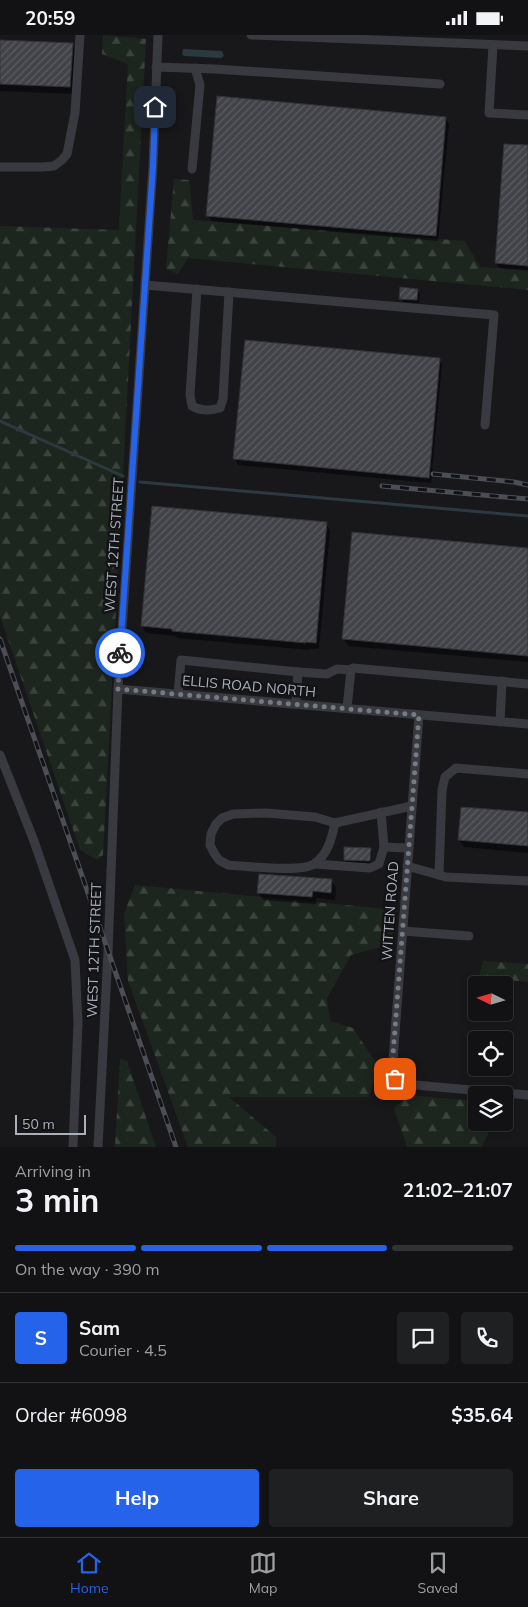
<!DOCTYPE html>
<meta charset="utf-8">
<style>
:root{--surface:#121214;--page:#1f2022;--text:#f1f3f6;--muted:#9c9ea0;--line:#313234;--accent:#2563eb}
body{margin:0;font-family:Mulish,sans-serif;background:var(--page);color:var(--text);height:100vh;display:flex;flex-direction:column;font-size:19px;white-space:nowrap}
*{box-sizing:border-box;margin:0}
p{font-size:16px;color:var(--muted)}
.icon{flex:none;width:28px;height:28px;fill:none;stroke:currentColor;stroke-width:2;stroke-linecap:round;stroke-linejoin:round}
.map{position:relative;height:1112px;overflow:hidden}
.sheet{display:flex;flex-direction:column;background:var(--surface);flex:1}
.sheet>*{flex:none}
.needle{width:32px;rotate:275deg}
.buttons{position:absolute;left:468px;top:941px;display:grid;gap:10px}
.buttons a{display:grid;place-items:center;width:45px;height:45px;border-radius:5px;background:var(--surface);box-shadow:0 2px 8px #0003,0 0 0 1px var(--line);font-size:25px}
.scale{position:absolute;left:15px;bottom:12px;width:71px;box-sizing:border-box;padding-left:5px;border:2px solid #a9b0bb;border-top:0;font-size:14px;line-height:18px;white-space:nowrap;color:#a9b0bb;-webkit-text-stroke:4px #131316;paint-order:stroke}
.pin{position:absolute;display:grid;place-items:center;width:42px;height:42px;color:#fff;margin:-21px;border-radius:10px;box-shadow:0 2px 8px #0006}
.courier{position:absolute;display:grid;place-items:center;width:50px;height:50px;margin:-25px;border:4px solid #2563eb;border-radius:50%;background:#fff;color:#222;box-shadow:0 1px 6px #0007}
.head em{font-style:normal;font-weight:700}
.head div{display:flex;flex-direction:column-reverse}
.head{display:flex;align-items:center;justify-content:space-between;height:85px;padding:0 15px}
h1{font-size:32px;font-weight:700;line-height:38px}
.bar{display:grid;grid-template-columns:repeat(4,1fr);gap:8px 5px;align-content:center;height:60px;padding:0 15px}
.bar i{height:6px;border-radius:4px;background:var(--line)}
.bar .current{background:var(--accent)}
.bar p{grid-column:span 4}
.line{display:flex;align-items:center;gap:12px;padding:0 15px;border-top:1px solid var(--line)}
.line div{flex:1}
.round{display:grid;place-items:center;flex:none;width:52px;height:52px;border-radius:5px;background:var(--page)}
.primary-button{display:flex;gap:10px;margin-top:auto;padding:10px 15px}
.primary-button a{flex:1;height:58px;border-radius:5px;background:var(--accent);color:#fff;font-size:20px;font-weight:700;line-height:58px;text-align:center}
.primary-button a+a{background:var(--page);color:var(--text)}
.status{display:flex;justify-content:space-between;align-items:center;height:35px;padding:0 25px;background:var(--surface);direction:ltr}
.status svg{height:14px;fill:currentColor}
.tab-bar{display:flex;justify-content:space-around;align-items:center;height:70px;border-top:1px solid var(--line);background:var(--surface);font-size:14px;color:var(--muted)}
.tab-bar a{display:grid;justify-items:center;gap:2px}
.tab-bar .current{color:var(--accent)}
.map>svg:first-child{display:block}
.forest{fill:url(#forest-firs)}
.water{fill:#2d3940}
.shadow{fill:#0007}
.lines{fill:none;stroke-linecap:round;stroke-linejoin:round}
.stream{stroke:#2d3940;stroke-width:3}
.building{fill:url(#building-hatch);stroke:#323237}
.minor{stroke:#393a40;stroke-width:9}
.rail-casing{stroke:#4b4f55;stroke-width:5}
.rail{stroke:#131316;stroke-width:3;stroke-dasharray:9;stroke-linecap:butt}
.done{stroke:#767b83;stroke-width:5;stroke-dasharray:0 9}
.route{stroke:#2563eb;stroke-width:6}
.labels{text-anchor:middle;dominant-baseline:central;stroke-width:5;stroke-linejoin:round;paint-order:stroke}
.street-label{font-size:14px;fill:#a9b0bb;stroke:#131316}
</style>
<div class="status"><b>20:59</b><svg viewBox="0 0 49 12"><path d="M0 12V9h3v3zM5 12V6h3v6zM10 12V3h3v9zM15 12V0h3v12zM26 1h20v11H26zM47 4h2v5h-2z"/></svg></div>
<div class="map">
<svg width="528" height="1112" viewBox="0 0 528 1112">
<defs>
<pattern id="forest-firs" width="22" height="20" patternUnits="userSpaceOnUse" patternTransform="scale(1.25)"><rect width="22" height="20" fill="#1d261e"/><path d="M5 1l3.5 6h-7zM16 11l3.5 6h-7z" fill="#3b433d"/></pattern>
<pattern id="building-hatch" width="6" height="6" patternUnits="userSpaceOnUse" patternTransform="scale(1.25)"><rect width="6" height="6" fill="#424348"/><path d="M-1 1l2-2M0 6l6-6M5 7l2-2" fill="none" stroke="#5a5c60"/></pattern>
</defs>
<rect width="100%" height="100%" fill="#18181b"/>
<g class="forest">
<path d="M 103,0 L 146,4 L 103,820 L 97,825 L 80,815 L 0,581 L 0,191 L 119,195 L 128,29 L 102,19 Z"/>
<path d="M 174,144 L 189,145 L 193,185 L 465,206 L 480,232 L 528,236 L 528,255 L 188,223 L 178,239 L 166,234 Z"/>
<path d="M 135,850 L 397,875 L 391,909 L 351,920 L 327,963 L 330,986 L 353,993 L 378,1031 L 369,1062 L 229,1062 L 276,1102 L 276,1112 L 188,1112 L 128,946 L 124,879 Z"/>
<path d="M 483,926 L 528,929 L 528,947 L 479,942 Z"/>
<path d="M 120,1024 L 127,1026 L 156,1112 L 115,1112 Z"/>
<path d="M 407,1060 L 476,1066 L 476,1088 L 494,1088 L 481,1112 L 407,1112 L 394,1074 Z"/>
</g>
<path class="water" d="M 183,14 L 222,16 L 224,21 L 221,23 L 184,21 L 182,19 Z"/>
<g class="shadow">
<path d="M 0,6 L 72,10 L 76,17 L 74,59 L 0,56 Z"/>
<path d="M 446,84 L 449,89 L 438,206 L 211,186 L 208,180 Z"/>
<path d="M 528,112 L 528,235 L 499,233 L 496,228 Z"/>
<path d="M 418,255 L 420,259 L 419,268 L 403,267 L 401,263 Z"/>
<path d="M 246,306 L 439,324 L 442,330 L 431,448 L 238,430 L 235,424 Z"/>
<path d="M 326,488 L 330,496 L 319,614 L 309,614 L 309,615 L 177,603 L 176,601 L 146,598 L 142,591 Z"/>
<path d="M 528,514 L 528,627 L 348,611 L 343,603 Z"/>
<path d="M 528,778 L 528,818 L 464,812 L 459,805 Z"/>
<path d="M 370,814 L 372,817 L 371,829 L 347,828 L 345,825 Z"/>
<path d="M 332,846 L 336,853 L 335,865 L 316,863 L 316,869 L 263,865 L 258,857 Z"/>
</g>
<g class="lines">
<g class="stream">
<path d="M 0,386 L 123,441"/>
<path d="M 140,447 L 528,481"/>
</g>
</g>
<g class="building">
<path d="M 0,5 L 73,8 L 70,52 L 0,49 Z"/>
<path d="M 217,61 L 446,82 L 436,201 L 206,181 Z"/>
<path d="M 504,109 L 528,110 L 528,231 L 495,228 Z"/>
<path d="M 400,252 L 418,254 L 417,265 L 399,264 Z"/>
<path d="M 245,305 L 440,323 L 429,443 L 233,424 Z"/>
<path d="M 152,471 L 327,487 L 316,608 L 306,607 L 306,608 L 172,596 L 172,594 L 141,591 Z"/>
<path d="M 352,497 L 528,513 L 528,621 L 342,604 Z"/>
<path d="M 461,772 L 528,777 L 528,811 L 458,805 Z"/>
<path d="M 344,812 L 371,813 L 370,826 L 344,825 Z"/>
<path d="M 259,839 L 332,844 L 331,858 L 313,856 L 312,862 L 257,858 Z"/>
</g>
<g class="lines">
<g class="minor">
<path d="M 251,0 L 528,11"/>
<path d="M 493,10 L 489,78 L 528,80"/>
<path d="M 156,32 L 215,34 L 440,49"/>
<path d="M 0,132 L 43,132 L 54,131 L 62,125 L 67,119 L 75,78 L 80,0"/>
<path d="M 192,134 L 200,50 L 195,33"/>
<path d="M 145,250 L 494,280 L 485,390"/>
<path d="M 197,254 L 190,360 L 192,371 C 201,376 210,376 220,373 L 223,364 L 229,257"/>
<path d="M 298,637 L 327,639 L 337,634 L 351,635"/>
<path d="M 118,654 L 528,689"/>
<path d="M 178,659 L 181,625 L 298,637 L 296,669"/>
<path d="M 347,673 L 351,635 L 353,633 L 528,649"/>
<path d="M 419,680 L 392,1038 L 395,1044 L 404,1049 L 528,1060"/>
<path d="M 500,687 L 502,646"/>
<path d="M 0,720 L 34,806 L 75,925 L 78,988 L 73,1112"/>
<path d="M 335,788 C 332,802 328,820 314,829 C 301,838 246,831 228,830 L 219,825 L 214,818 L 210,810 L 211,799 L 216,789 L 222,783 L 233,779 L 266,778 L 315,782 L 335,788 L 412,771"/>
<path d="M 384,812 L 408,813"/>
<path d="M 315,829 L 370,833 L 379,829 L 384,812 L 381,777"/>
<path d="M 407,831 L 446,842 L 528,846"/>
<path d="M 439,840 L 442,755 L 445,742 L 456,733 L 528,739"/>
<path d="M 403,896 L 469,901"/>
<path d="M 98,1112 L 108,917 L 118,654 L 153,131 L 158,0"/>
</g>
<defs>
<g id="rail">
<path d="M 433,439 L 514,447 L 528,450"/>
<path d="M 382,451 L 528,464"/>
<path d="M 0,604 L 176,1112"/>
</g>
</defs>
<use href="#rail" class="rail-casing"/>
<use href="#rail" class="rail"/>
</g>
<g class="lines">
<path class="done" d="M 120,618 L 118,654 L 419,680 L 392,1033 L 395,1044"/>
<path class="route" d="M 120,618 L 153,131 L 155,72"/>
</g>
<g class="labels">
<g class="street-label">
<text transform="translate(114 510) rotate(-86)">WEST 12TH STREET</text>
<text transform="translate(249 651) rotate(5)">ELLIS ROAD NORTH</text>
<text transform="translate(390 876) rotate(-86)">WITTEN ROAD</text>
<text transform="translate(94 915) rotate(-88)">WEST 12TH STREET</text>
</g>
</g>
</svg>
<div class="buttons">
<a><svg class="needle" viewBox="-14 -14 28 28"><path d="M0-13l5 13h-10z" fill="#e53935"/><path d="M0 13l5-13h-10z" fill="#9c9ea0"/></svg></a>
<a><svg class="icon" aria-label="locate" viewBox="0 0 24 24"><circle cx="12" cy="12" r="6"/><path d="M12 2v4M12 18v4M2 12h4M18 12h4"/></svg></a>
<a><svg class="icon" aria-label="layers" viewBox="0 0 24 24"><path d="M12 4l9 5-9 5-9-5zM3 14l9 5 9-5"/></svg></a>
</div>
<div class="scale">50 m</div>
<div class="pin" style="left:395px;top:1044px;background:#ea580c"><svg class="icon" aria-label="bag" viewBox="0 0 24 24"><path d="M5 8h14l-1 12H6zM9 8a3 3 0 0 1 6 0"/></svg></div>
<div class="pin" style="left:155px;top:72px;background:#1f2937"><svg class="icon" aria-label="home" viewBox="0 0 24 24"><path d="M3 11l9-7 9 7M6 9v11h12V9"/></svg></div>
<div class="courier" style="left:120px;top:618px"><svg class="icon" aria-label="bike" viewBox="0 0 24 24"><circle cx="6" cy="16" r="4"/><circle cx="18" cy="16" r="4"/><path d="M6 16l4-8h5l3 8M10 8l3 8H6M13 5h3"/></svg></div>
</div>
<section class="sheet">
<div class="head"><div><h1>3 min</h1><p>Arriving in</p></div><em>21:02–21:07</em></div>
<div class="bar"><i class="current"></i><i class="current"></i><i class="current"></i><i></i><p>On the way · 390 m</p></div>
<div class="line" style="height:90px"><b class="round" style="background:var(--accent);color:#fff">S</b><div><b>Sam</b><p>Courier · 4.5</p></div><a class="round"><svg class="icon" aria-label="chat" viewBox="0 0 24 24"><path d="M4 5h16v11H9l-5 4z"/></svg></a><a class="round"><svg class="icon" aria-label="phone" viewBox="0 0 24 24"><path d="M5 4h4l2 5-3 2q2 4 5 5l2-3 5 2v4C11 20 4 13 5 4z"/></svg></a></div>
<div class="line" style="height:65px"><div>Order #6098</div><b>$35.64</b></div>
<div class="primary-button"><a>Help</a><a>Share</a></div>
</section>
<nav class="tab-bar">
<a class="current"><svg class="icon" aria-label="home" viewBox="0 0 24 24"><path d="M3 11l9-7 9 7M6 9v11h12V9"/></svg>Home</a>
<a><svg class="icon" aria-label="map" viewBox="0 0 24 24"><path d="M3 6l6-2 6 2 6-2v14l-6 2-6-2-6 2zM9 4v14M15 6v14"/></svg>Map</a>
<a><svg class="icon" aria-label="saved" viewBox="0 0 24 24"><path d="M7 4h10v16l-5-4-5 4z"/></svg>Saved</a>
</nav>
